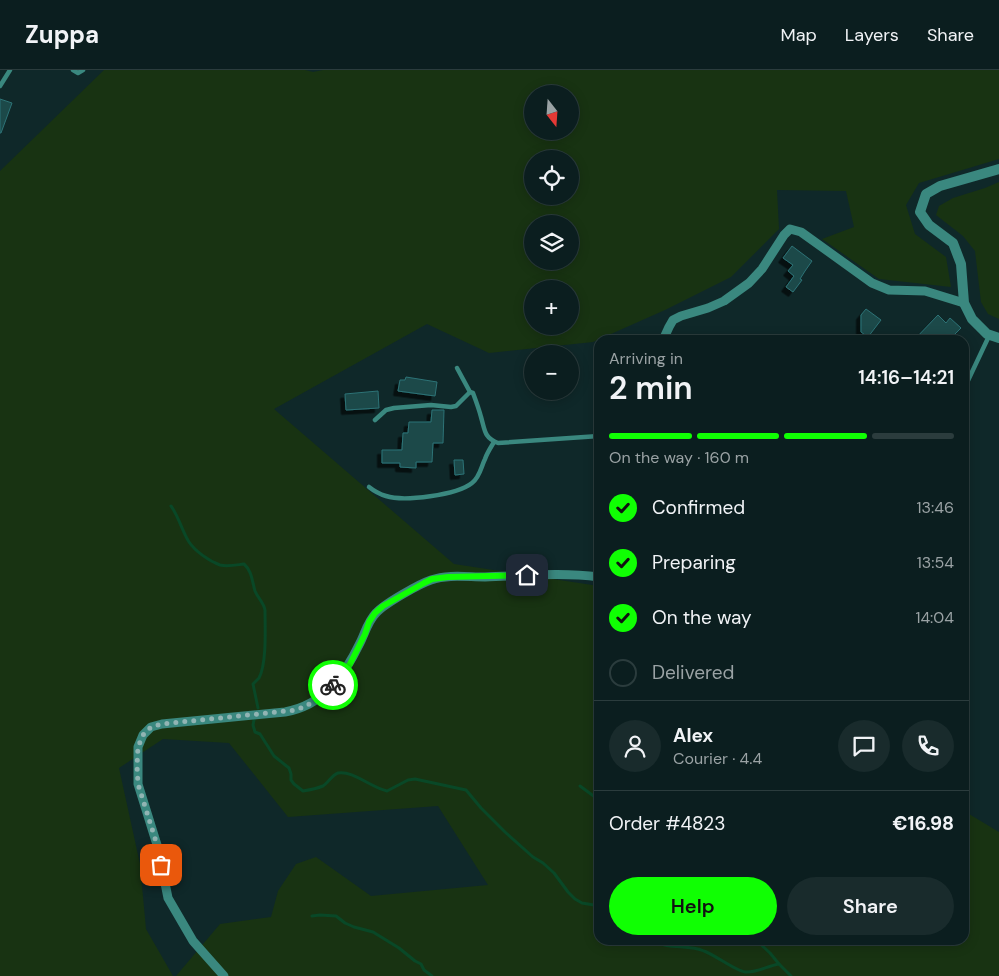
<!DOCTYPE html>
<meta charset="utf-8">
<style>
:root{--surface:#0b1e1f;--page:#192b2c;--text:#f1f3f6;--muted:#9aa2a4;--line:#2b3c3d;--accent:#10ff03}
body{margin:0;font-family:"DM Sans",sans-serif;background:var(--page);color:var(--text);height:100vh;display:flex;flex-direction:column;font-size:19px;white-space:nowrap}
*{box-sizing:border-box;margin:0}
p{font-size:16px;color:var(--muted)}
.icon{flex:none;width:28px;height:28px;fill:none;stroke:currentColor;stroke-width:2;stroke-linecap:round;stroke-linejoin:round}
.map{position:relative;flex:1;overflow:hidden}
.side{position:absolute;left:594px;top:265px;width:375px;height:610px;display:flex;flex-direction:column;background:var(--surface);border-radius:15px;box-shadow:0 2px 12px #0003,0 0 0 1px var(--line)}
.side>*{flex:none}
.needle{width:32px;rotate:163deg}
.buttons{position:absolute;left:524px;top:15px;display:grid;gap:10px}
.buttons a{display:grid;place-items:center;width:55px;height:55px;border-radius:50%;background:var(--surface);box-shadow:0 2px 12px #0003,0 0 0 1px var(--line);font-size:25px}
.pin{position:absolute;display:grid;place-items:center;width:42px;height:42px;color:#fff;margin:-21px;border-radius:10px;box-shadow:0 2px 8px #0006}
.courier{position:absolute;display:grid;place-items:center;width:50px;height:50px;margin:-25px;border:4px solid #10ff03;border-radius:50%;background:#fff;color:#222;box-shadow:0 1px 6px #0007}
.head em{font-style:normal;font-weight:600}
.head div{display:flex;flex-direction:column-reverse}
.head{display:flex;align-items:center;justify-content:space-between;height:85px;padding:0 15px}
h1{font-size:32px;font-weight:600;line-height:38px}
.bar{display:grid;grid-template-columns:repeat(4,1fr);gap:8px 5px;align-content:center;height:60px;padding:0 15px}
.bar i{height:6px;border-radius:4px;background:var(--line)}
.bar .selected{background:var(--accent)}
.bar p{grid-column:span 4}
.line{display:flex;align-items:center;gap:12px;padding:0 15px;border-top:1px solid var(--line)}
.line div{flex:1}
.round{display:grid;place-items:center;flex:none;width:52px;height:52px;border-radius:26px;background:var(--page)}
ol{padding:0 15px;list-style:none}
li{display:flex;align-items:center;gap:15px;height:55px}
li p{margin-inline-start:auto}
li .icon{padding:5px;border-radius:50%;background:var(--accent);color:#111;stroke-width:4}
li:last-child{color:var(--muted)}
li i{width:28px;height:28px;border:2px solid var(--line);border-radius:50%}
.action{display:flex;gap:10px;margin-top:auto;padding:10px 15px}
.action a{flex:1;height:58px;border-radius:30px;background:var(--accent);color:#111;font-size:20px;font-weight:600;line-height:58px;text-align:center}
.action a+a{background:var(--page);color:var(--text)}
header{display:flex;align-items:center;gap:30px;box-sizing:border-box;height:70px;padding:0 25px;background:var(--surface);border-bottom:1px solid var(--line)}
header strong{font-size:24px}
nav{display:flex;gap:28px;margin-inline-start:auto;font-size:18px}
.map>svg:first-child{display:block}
.green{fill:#183312;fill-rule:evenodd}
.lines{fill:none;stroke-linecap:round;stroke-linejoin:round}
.stream{stroke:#094827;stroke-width:3}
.building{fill:#1b484a;stroke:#2d7376;filter:url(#shadow)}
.service{stroke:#3a887f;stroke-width:4.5}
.minor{stroke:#3a887f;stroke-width:9}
.tertiary{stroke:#3a887f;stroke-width:10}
.done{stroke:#91b4b3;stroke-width:5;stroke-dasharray:0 9}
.route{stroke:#10ff03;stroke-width:6}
</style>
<header>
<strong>Zuppa</strong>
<nav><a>Map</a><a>Layers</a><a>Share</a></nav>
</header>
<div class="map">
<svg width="999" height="906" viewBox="0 0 999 906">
<defs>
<filter id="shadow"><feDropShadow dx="-4.5" dy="4.5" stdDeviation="0" flood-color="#0009"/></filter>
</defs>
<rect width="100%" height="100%" fill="#0f2829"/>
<g class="green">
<path d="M 104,0 L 305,0 L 313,2 L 323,0 L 999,0 L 999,89 L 919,113 L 906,135 L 915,164 L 946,187 L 951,217 L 879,209 L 822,169 L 854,157 L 846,121 L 777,120 L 779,159 L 731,207 L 665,240 L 593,272 L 489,283 L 427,254 L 274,339 L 454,494 L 599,516 L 599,870 L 964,870 L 964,741 L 999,762 L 999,906 L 176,906 L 220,854 L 271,847 L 278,821 L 296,794 L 316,787 L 371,826 L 488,815 L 438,736 L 288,747 L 229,673 L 163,669 L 119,698 L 140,794 L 146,859 L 173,906 L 0,906 L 0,101 ZM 532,24 L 570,24 L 570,61 L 532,61 ZM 532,89 L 570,89 L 570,126 L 532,126 ZM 532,154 L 570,154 L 570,191 L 532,191 ZM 532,219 L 570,219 L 570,256 L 532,256 Z"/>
<path d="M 999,112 L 999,249 L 988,244 L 981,232 L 975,181 L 963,166 L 936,145 L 939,136 L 953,128 L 985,118 Z"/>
</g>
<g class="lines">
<g class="stream">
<path d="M 171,436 C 179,447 182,461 189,472 C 195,481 209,491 220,495 C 227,497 236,495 244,494 C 252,501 252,511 255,521 C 258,528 264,533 265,540 C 265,557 267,593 259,608 C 257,610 255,612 253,614 L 258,638"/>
<path d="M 254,650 L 253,655 L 255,662 L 260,664 L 274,686 L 289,698 L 291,704 L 291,710 L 294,714 L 303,721 C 309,720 318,718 323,716 C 328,713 332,705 338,703 C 352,700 372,718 387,721 L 408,710 L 415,709 L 466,720 L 481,738 L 505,762 L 533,787 L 543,793 L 554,803 L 568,822 L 575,829 L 582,833 L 594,835 L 599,839"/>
<path d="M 580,716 L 599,730"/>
<path d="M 312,846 L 320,845 L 336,846 L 345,853 L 354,857 L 373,862 L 399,878 L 415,891 L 421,894 L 424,900 L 432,906"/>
<path d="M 652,870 C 667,880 688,874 704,881 C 715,885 736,901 745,902 C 757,903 767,896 779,894 L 791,906"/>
<path d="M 756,870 L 770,883 L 779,894"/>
</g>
</g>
<g class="building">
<path d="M 0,29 L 12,33 L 1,63 L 0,63 Z"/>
<path d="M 792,176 L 812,191 L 805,201 L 800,209 L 802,210 L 793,222 L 786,217 L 794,206 L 788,201 L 793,195 L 783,188 Z"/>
<path d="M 866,239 L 881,250 L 868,267 L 861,262 L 861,245 Z"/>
<path d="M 938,245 L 946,253 L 950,248 L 961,258 L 949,270 L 914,270 Z"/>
<path d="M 406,307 L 437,312 L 435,326 L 398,321 L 400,310 L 405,310 Z"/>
<path d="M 378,321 L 379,338 L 346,340 L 345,324 Z"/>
<path d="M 432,340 L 444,340 L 443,373 L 433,373 L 432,392 L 416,392 L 416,398 L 400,397 L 400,393 L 382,393 L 382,380 L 402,380 L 403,363 L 408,363 L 409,352 L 431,352 Z"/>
<path d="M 454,390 L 463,390 L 464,404 L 455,405 Z"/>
</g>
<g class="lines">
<g class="service">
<path d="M 73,0 L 78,3 L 83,0"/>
<path d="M 0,16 L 10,0"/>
<path d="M 457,298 L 470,322"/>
<path d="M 964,319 L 989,266"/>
<path d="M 375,350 L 386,340 L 394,338 L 431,335 L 451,337 L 456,336 L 470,322 L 473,323 C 476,331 479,339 481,347 C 485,360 484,368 498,373 L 599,366"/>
<path d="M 369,417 C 374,421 379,424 386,426 C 404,432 457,425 472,413 C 480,407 481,397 485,389 C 487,383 491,377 494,372"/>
</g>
<g class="minor">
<path d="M 663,270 L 669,257 L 673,250 L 681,246 L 708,238 L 724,231 L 749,213 L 762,199 L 784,165 L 790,159 L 801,162 L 872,213 L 889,220 L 925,221 L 964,233"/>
<path d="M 224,906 L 193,871 L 168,828 L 158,778 L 138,714 L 138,677 L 143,665 L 151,657 L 162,654 L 285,642 C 324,635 344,606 360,573 C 365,563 368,551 376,543 C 384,534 419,514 431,510 C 448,504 467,507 485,507 C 523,506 561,502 599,507"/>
</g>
<path class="tertiary" d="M 999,99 L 940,116 L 926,124 L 920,142 L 929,155 L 953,173 L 961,194 L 964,233 L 972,249 L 987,264 L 999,268"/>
</g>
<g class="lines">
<path class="done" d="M 161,795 L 158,778 L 138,714 L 137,696 L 138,677 L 143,665 L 151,657 L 162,654 L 296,640 C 310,635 322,627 333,615"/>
<path class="route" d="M 333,615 L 350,594 L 365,564 L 369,552 L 375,543 L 383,536 L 424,513 L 432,509 L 448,507 L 527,505"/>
</g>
</svg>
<div class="buttons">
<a><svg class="needle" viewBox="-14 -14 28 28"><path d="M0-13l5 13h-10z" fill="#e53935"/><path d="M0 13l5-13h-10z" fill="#9aa2a4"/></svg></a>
<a><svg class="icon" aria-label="locate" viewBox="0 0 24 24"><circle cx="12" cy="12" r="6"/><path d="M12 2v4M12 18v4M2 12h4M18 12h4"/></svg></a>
<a><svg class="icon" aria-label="layers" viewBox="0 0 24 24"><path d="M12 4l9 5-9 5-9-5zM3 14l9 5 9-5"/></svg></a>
<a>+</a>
<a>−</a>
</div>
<div class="pin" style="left:161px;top:795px;background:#ea580c"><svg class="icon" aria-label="bag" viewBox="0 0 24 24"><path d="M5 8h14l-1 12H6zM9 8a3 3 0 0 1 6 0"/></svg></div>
<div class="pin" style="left:527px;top:505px;background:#1f2937"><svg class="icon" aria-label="home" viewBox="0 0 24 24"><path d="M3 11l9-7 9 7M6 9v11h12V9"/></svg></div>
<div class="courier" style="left:333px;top:615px"><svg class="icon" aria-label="bike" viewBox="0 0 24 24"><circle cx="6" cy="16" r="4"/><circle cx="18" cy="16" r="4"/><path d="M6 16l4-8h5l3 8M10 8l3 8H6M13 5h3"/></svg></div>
<section class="side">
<div class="head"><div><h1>2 min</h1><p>Arriving in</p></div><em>14:16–14:21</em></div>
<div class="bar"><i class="selected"></i><i class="selected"></i><i class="selected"></i><i></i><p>On the way · 160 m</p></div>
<ol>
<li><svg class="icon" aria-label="check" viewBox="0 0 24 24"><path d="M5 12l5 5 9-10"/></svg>Confirmed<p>13:46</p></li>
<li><svg class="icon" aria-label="check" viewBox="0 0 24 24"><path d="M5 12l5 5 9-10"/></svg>Preparing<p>13:54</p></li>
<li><svg class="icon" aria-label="check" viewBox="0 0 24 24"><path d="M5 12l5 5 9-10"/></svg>On the way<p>14:04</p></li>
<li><i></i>Delivered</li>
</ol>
<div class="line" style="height:90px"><a class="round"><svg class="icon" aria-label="person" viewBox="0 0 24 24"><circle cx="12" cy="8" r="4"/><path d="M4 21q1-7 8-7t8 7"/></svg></a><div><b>Alex</b><p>Courier · 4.4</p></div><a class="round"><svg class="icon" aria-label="chat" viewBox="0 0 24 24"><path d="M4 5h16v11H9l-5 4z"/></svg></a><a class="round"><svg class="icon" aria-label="phone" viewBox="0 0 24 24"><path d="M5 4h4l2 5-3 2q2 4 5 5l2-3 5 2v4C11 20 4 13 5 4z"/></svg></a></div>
<div class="line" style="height:65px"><div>Order #4823</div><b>€16.98</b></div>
<div class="action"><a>Help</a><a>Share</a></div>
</section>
</div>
